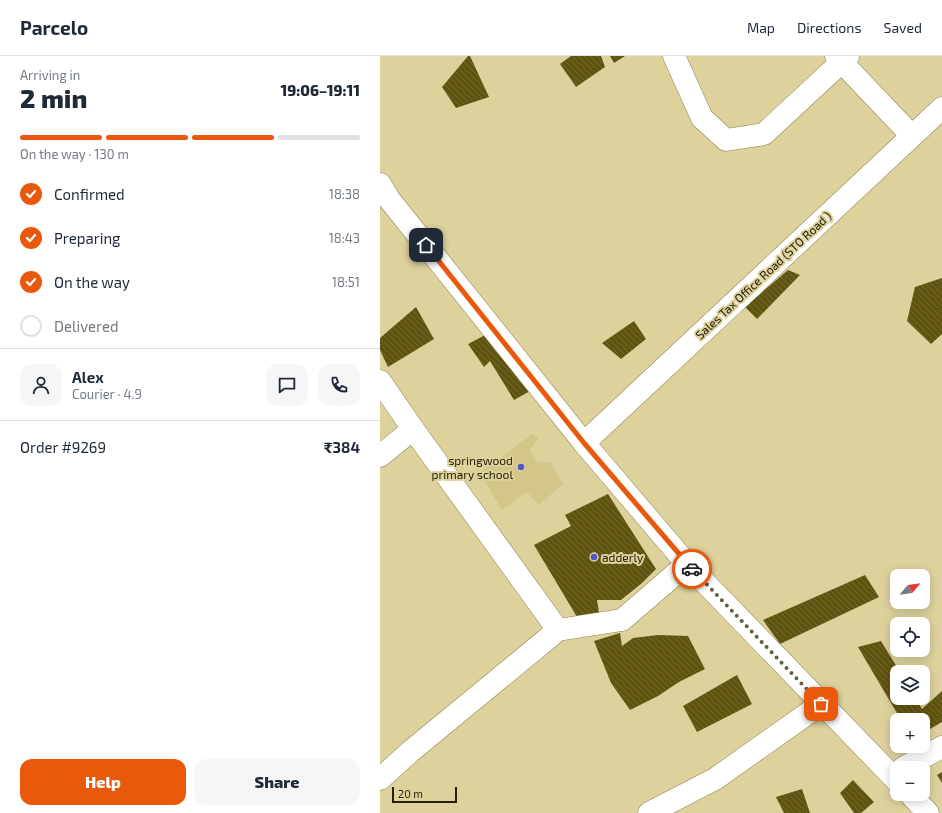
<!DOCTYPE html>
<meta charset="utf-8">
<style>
:root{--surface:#fff;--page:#f6f6f7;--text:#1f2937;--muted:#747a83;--line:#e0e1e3;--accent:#ea580c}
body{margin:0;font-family:"Exo 2",sans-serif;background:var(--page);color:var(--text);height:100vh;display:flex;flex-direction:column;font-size:15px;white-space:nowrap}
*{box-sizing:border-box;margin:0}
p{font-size:13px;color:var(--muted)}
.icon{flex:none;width:22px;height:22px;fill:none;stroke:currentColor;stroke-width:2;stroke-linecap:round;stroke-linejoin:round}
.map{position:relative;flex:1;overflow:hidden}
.sheet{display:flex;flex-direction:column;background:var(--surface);width:380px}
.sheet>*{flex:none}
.needle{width:26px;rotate:61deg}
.controls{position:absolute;left:510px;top:513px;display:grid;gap:8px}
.controls a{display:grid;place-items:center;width:40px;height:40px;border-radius:8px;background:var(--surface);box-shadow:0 2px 10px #0003;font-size:20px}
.scale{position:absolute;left:12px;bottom:10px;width:65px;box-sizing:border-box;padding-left:4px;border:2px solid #25210c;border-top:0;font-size:11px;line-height:14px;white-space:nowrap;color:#25210c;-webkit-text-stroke:3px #ddd29c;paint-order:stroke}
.pin{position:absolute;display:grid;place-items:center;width:34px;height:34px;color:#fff;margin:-17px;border-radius:8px;box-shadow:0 2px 6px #0006}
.courier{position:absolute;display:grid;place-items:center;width:40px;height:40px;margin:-20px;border:3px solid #ea580c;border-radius:50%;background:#fff;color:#222;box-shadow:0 1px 5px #0007}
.head em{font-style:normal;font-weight:800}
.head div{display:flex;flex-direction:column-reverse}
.head{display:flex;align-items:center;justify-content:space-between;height:68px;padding:0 20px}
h1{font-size:26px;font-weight:800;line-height:30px}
.bar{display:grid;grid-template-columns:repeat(4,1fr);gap:6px 4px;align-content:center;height:48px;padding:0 20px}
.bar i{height:5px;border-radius:3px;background:var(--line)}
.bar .selected{background:var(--accent)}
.bar p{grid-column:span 4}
.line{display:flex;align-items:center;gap:10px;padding:0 20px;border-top:1px solid var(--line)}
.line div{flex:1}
.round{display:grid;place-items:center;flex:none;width:42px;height:42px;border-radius:12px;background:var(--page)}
ol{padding:0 20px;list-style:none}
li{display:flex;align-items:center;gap:12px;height:44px}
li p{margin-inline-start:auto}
li .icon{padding:4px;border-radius:50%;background:var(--accent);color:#fff;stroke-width:4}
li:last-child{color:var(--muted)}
li i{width:22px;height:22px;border:2px solid var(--line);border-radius:50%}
.action{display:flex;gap:8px;margin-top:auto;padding:8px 20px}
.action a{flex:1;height:46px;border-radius:12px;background:var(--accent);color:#fff;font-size:16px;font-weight:800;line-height:46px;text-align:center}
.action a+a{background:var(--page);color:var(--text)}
header{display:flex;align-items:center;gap:24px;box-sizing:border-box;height:56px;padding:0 20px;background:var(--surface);border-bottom:1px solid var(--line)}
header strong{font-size:19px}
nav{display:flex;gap:22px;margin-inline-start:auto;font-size:14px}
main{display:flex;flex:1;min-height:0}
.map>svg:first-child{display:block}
.built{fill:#d2c688}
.building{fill:url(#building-back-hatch)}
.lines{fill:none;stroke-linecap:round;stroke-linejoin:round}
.minor-casing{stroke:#8f8551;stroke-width:23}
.minor{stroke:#fff;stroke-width:22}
.done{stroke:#655f3e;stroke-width:4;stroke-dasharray:0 7.2}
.route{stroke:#ea580c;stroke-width:5}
.poi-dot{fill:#5554cb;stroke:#ddd29c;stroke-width:1.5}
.labels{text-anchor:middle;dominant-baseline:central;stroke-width:4;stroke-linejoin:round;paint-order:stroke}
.street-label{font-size:12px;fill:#25210c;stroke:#ddd29c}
.poi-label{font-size:12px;fill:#25210c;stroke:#ddd29c;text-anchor:end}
</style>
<header>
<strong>Parcelo</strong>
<nav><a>Map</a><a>Directions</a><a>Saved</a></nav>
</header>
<main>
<section class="sheet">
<div class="head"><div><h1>2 min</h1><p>Arriving in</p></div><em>19:06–19:11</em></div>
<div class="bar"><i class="selected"></i><i class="selected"></i><i class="selected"></i><i></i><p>On the way · 130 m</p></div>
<ol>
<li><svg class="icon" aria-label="check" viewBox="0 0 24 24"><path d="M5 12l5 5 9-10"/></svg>Confirmed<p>18:38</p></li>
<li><svg class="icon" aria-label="check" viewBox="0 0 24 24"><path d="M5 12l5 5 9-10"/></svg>Preparing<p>18:43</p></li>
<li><svg class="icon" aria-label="check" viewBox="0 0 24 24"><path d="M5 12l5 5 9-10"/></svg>On the way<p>18:51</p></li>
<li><i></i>Delivered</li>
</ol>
<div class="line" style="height:72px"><a class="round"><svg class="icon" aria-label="person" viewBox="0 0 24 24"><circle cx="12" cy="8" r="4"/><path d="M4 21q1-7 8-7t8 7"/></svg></a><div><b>Alex</b><p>Courier · 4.9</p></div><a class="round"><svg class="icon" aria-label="chat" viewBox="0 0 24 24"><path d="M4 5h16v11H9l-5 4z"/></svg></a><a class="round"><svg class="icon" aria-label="phone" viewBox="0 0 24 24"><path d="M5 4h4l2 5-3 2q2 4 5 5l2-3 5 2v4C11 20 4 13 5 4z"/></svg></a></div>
<div class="line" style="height:52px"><div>Order #9269</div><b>₹384</b></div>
<div class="action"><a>Help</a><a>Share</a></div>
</section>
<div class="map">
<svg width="562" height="757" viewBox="0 0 562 757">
<defs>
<pattern id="building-back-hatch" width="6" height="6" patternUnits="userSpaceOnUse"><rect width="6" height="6" fill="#5f5310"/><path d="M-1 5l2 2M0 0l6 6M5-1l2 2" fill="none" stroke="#726831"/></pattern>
</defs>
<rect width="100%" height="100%" fill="#ddd29c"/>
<path class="built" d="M 152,378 L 159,382 L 149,394 L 158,406 L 170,406 L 183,428 L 159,449 L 147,436 L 122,454 L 100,417 Z"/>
<g class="building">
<path d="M 88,0 L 90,0 L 109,41 L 76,52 L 62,31 Z"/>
<path d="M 191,0 L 221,0 L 225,11 L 196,31 L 180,8 Z"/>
<path d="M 230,0 L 245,0 L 234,7 Z"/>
<path d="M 408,214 L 420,219 L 377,263 L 365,251 Z"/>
<path d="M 562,222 L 562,278 L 551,288 L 527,265 L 535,231 Z"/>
<path d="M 36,251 L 54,283 L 8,311 L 0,294 L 0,282 Z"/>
<path d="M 254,265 L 266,283 L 241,303 L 222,287 Z"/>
<path d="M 109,277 L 152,334 L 134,344 L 110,305 L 104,311 L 88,288 Z"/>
<path d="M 228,438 L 276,513 L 262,527 L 241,544 L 217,544 L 219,556 L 200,566 L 154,489 L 191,470 L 185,459 Z"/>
<path d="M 485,519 L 499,541 L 400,588 L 383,564 Z"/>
<path d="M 240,577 L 242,590 L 253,582 L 278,579 L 308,580 L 325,613 L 299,626 L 278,640 L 250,654 L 231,627 L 214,585 Z"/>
<path d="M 501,585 L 520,616 L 517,616 L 517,642 L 535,642 L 542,653 L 562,635 L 562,666 L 543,677 L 543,664 L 521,664 L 478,591 Z"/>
<path d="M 357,619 L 372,648 L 317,676 L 303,650 Z"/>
<path d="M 562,716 L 562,727 L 557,719 Z"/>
<path d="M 473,724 L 494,746 L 481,757 L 474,757 L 460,737 Z"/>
<path d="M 422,733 L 430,757 L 404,757 L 396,741 Z"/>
</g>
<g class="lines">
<defs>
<g id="minor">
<path d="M 294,0 L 322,62 L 346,84 L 384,78 L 468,0"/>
<path d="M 456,0 L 532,80"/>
<path d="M 0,128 L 9,143 L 204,387 L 307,508 L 517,725"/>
<path d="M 0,325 L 33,373 L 178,574"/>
<path d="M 204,387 L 562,52"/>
<path d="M 0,400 L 33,373"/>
<path d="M 523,712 L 562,691"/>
<path d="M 0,723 L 31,695 L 178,574 L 242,564 L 307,508"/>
<path d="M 530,738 L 548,757"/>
<path d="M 269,757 L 335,723 L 441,648"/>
</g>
</defs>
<use href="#minor" class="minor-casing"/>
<use href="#minor" class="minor"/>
</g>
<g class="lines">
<path class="done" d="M 312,513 L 441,648"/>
<path class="route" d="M 46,189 L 204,387 L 312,513"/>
</g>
<g class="poi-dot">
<circle cx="141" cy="411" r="4"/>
<circle cx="214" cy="501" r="4"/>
</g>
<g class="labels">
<g class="street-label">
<text transform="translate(383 219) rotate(-43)">Sales Tax Office Road (STO Road )</text>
</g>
<g class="poi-label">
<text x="133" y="404">springwood<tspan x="133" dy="14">primary school</tspan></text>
<text x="222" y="501" text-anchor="start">adderly</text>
</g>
</g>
</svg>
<div class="controls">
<a><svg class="needle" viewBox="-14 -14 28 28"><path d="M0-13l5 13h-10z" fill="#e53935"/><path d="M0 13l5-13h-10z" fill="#747a83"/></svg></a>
<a><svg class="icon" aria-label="locate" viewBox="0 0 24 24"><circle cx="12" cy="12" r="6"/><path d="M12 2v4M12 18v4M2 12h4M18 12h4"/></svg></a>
<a><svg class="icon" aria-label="layers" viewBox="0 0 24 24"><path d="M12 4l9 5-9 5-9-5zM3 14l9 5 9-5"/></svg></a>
<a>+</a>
<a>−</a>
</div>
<div class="scale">20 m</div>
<div class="pin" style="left:441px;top:648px;background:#ea580c"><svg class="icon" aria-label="bag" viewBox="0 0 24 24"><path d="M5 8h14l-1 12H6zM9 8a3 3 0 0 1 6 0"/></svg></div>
<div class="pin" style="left:46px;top:189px;background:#1f2937"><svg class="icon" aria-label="home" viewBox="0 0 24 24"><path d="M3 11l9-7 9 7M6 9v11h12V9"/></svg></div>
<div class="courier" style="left:312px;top:513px"><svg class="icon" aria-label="car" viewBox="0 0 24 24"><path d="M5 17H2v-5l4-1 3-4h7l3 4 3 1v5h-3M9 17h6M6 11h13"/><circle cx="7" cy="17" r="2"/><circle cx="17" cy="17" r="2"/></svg></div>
</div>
</main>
